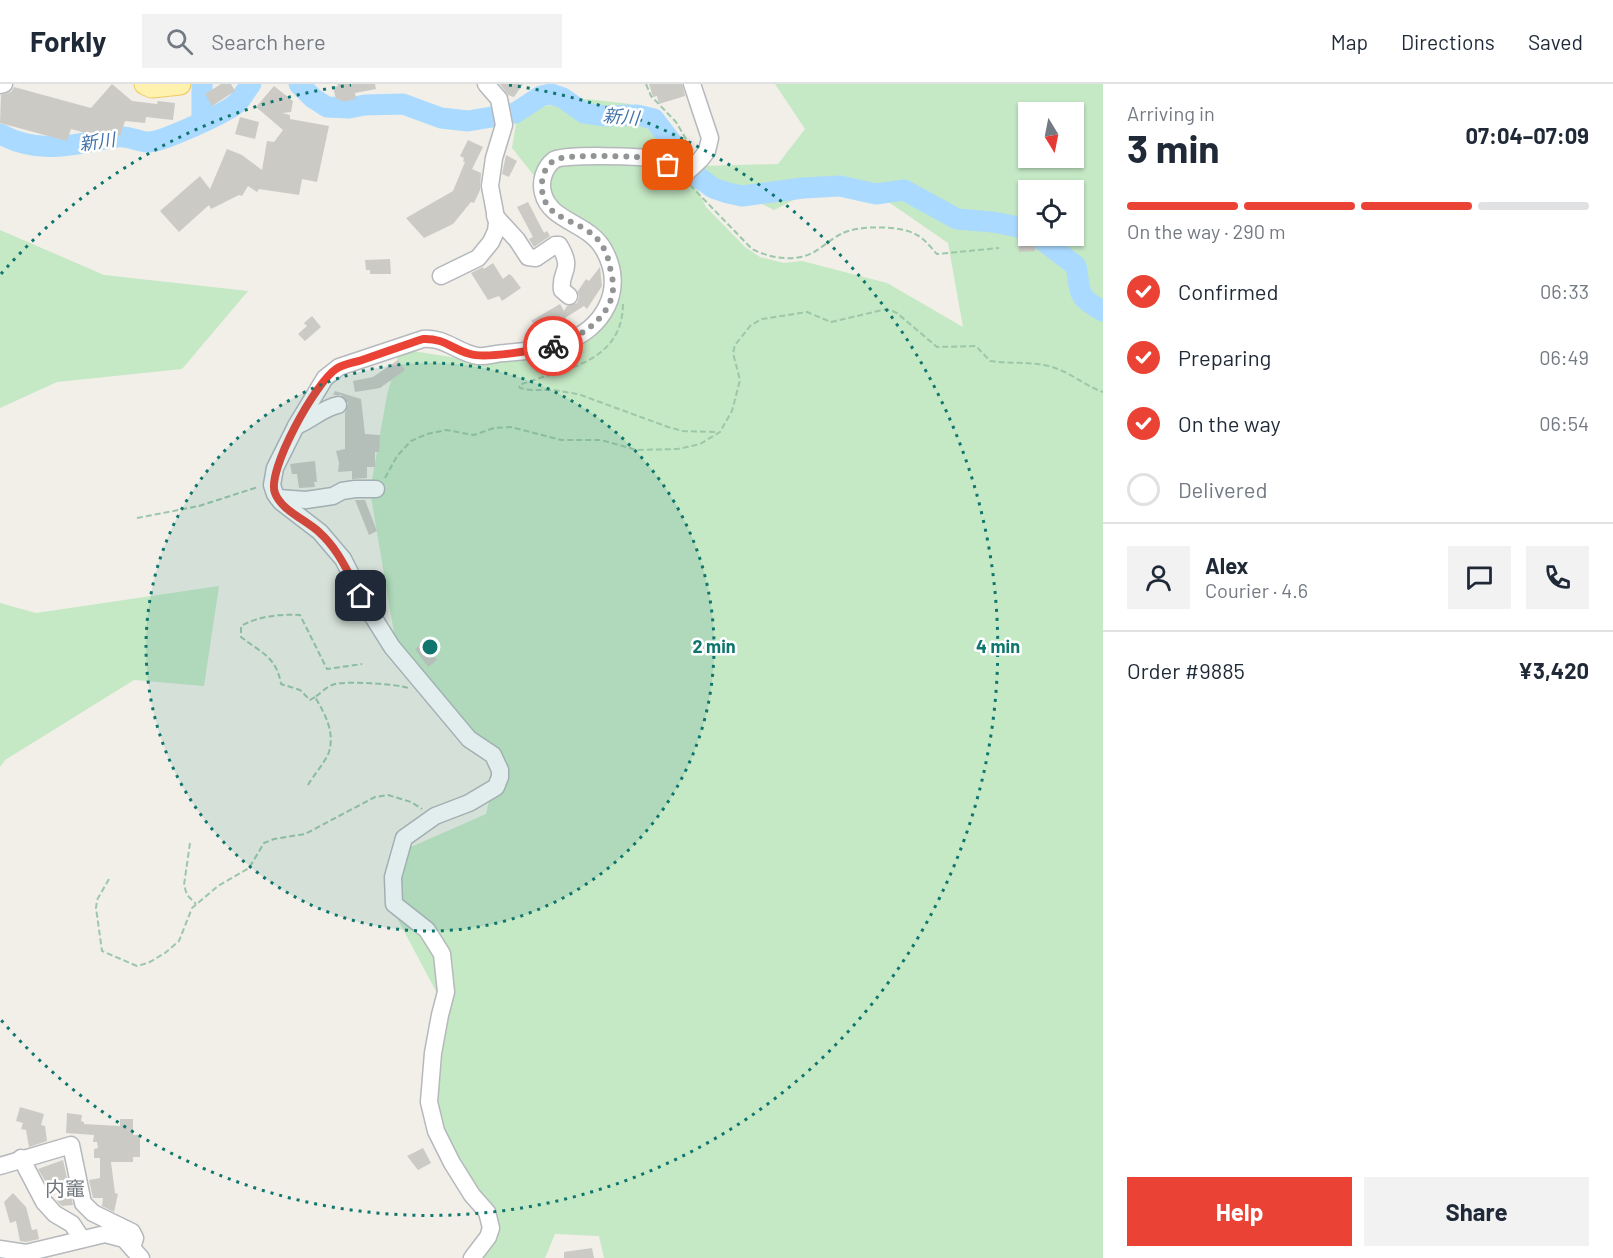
<!DOCTYPE html>
<meta charset="utf-8">
<style>
:root{--surface:#fff;--page:#f2f2f3;--text:#1f2937;--muted:#747a83;--line:#e0e1e3;--accent:#ea4335}
body{margin:0;font-family:Barlow,"Noto Sans JP",sans-serif;background:var(--page);color:var(--text);height:100vh;display:flex;flex-direction:column;font-size:22px;white-space:nowrap}
*{box-sizing:border-box;margin:0}
p{font-size:20px;color:var(--muted)}
.icon{flex:none;width:33px;height:33px;fill:none;stroke:currentColor;stroke-width:2;stroke-linecap:round;stroke-linejoin:round}
.map{position:relative;flex:1;overflow:hidden}
.drawer{display:flex;flex-direction:column;background:var(--surface);width:510px}
.drawer>*{flex:none}
.needle{width:39px;rotate:170deg}
.fabs{position:absolute;left:1018px;top:18px;display:grid;gap:12px}
.fabs a{display:grid;place-items:center;width:66px;height:66px;border-radius:0px;background:var(--surface);box-shadow:0 2px 4px #0004;font-size:30px}
.pin{position:absolute;display:grid;place-items:center;width:51px;height:51px;color:#fff;margin:-26px;border-radius:12px;box-shadow:0 3px 9px #0006}
.courier{position:absolute;display:grid;place-items:center;width:60px;height:60px;margin:-30px;border:4px solid #ea4335;border-radius:50%;background:#fff;color:#222;box-shadow:0 2px 8px #0007}
.head em{font-style:normal;font-weight:700}
.head div{display:flex;flex-direction:column-reverse}
.head{display:flex;align-items:center;justify-content:space-between;height:102px;padding:0 24px}
h1{font-size:39px;font-weight:700;line-height:45px}
.bar{display:grid;grid-template-columns:repeat(4,1fr);gap:9px 6px;align-content:center;height:72px;padding:0 24px}
.bar i{height:8px;border-radius:4px;background:var(--line)}
.bar .current{background:var(--accent)}
.bar p{grid-column:span 4}
.line{display:flex;align-items:center;gap:15px;padding:0 24px;border-top:2px solid var(--line)}
.line div{flex:1}
.round{display:grid;place-items:center;flex:none;width:63px;height:63px;border-radius:0px;background:var(--page)}
ol{padding:0 24px;list-style:none}
li{display:flex;align-items:center;gap:18px;height:66px}
li p{margin-inline-start:auto}
li .icon{padding:6px;border-radius:50%;background:var(--accent);color:#fff;stroke-width:4}
li:last-child{color:var(--muted)}
li i{width:33px;height:33px;border:3px solid var(--line);border-radius:50%}
.button{display:flex;gap:12px;margin-top:auto;padding:12px 24px}
.button a{flex:1;height:69px;border-radius:0px;background:var(--accent);color:#fff;font-size:24px;font-weight:700;line-height:69px;text-align:center}
.button a+a{background:var(--page);color:var(--text)}
header{display:flex;align-items:center;gap:36px;box-sizing:border-box;height:84px;padding:0 30px;background:var(--surface);border-bottom:2px solid var(--line)}
header strong{font-size:28px}
nav{display:flex;gap:33px;margin-inline-start:auto;font-size:21px}
.search{width:420px;height:54px;background:var(--page);display:flex;align-items:center;gap:15px;box-sizing:border-box;padding:0 21px;border-radius:0px;color:var(--muted);font-size:22px}
main{display:flex;flex:1;min-height:0}
.map>svg:first-child{display:block}
.green{fill:#c5e8c5;fill-rule:evenodd}
.lines{fill:none;stroke-linecap:round;stroke-linejoin:round}
.river{stroke:#aadaff;stroke-width:21}
.building{fill:#cccac5}
.minor-casing{stroke:#b5b8bc;stroke-width:19}
.major-casing{stroke:#f2c960;stroke-width:23}
.path{stroke:#9cc7a9;stroke-width:2;stroke-dasharray:6 3;stroke-linecap:butt}
.minor{stroke:#fff;stroke-width:16}
.major{stroke:#fff2af;stroke-width:21}
.done{stroke:#929495;stroke-width:6;stroke-dasharray:0 10.8}
.route{stroke:#ea4335;stroke-width:8}
.ring{fill:none;stroke:#0f766e;stroke-width:3;stroke-dasharray:3 6}
.labels{text-anchor:middle;dominant-baseline:central;stroke-width:5;stroke-linejoin:round;paint-order:stroke}
.water-label{font-size:18px;font-style:italic;fill:#4174aa;stroke:#fff}
.quarter-label{font-size:20px;fill:#70757a;stroke:#fff}
.centre{fill:#0f766e;stroke:#fff;stroke-width:3}
.ring-label{font-size:18px;text-anchor:middle;font-weight:bold;fill:#0f766e;stroke:#fff;stroke-width:5;stroke-linejoin:round;paint-order:stroke}
</style>
<header>
<strong>Forkly</strong>
<div class="search"><svg class="icon" aria-label="search" viewBox="0 0 24 24"><circle cx="10" cy="10" r="6"/><path d="M15 15l6 6"/></svg>Search here</div>
<nav><a>Map</a><a>Directions</a><a>Saved</a></nav>
</header>
<main>
<div class="map">
<svg width="1103" height="1174" viewBox="0 0 1103 1174">
<rect width="100%" height="100%" fill="#f1efe8"/>
<g class="green">
<path d="M 775,0 L 1103,0 L 1103,1174 L 604,1174 L 599,1152 L 555,1150 L 545,1174 L 471,1174 L 488,1133 L 436,1047 L 439,913 L 397,834 L 404,766 L 486,730 L 496,686 L 396,561 L 370,407 L 387,311 L 399,269 L 406,266 L 483,278 L 586,253 L 616,187 L 563,128 L 512,64 L 518,27 L 587,15 L 630,20 L 671,67 L 694,98 L 706,123 L 745,163 L 760,173 L 784,179 L 802,177 L 887,199 L 963,243 L 948,159 L 890,119 L 823,101 L 774,126 L 710,94 L 699,82 L 778,80 L 805,45 ZM 1029,28 L 1074,28 L 1074,74 L 1029,74 ZM 1029,106 L 1074,106 L 1074,152 L 1029,152 Z"/>
<path d="M 0,146 L 104,191 L 248,207 L 182,285 L 57,298 L 0,324 Z"/>
<path d="M 219,502 L 204,602 L 134,596 L 5,676 L 0,683 L 0,519 L 36,529 Z"/>
</g>
<g class="lines">
<g class="river">
<path d="M 202,0 L 202,37"/>
<path d="M 299,0 L 313,14 L 327,23 L 349,24 L 365,21 L 403,20 L 441,34 L 468,37 L 515,29 L 541,12 L 551,10 L 563,14 L 584,29 L 605,32 L 637,31 L 654,35 L 698,93 L 713,104 L 728,109 L 742,112 L 803,104 L 840,102 L 876,110 L 904,106 L 957,135 L 993,138 L 1018,143 L 1029,148"/>
<path d="M 0,50 C 42,72 74,60 117,53 C 128,51 138,58 149,58 C 162,58 228,28 237,19 C 242,14 246,6 251,0"/>
<path d="M 1037,152 L 1076,182 C 1081,209 1076,213 1103,227"/>
</g>
</g>
<g class="building">
<path d="M 112,0 L 132,17 L 157,20 L 158,17 L 175,19 L 173,36 L 146,33 L 145,39 L 125,37 L 120,52 L 110,49 L 108,55 L 71,45 L 67,57 L 0,39 L 1,11 L 11,8 L 14,3 L 91,24 Z"/>
<path d="M 221,0 L 231,0 L 235,7 L 212,22 L 205,10 Z"/>
<path d="M 337,0 L 375,0 L 376,5 L 355,9 L 356,15 L 341,18 L 340,15 L 336,15 L 333,3 L 338,2 Z"/>
<path d="M 500,0 L 523,0 L 514,13 L 508,11 Z"/>
<path d="M 649,0 L 682,0 L 685,12 L 659,20 L 657,12 L 653,13 Z"/>
<path d="M 274,2 L 293,17 L 291,28 L 282,29 L 290,31 L 290,35 L 329,42 L 317,98 L 302,95 L 299,111 L 259,105 L 257,108 L 248,102 L 242,112 L 239,111 L 211,125 L 209,121 L 179,148 L 160,127 L 200,92 L 210,105 L 227,65 L 242,71 L 262,86 L 267,57 L 274,58 L 283,46 L 256,23 Z"/>
<path d="M 240,33 L 259,38 L 255,55 L 235,50 Z"/>
<path d="M 468,56 L 483,63 L 472,85 L 481,89 L 480,106 L 474,119 L 471,118 L 453,140 L 424,154 L 406,134 L 453,107 L 465,78 L 463,77 L 464,74 L 460,72 Z"/>
<path d="M 506,71 L 517,77 L 509,93 L 502,90 Z"/>
<path d="M 528,118 L 544,149 L 547,147 L 550,152 L 534,163 L 529,155 L 533,153 L 517,123 Z"/>
<path d="M 1035,153 L 1035,167 L 1019,168 L 1018,154 Z"/>
<path d="M 390,175 L 391,190 L 370,190 L 370,186 L 366,186 L 365,176 Z"/>
<path d="M 493,179 L 503,195 L 509,190 L 512,192 L 521,204 L 502,217 L 499,212 L 488,216 L 471,189 L 483,183 L 484,185 Z"/>
<path d="M 600,183 L 602,202 L 587,225 L 584,222 L 565,234 L 568,237 L 554,245 L 543,247 L 531,237 L 560,220 L 564,227 L 567,222 L 577,219 L 579,213 L 578,207 L 586,195 L 589,197 Z"/>
<path d="M 312,232 L 321,243 L 305,257 L 298,250 L 307,242 L 304,239 Z"/>
<path d="M 398,276 L 405,286 L 380,304 L 355,308 L 353,297 L 373,293 Z"/>
<path d="M 335,307 L 361,315 L 365,350 L 380,351 L 379,368 L 375,368 L 375,383 L 367,383 L 367,394 L 352,395 L 352,387 L 338,388 L 339,379 L 336,367 L 345,365 L 345,329 L 348,319 L 341,311 L 333,311 Z"/>
<path d="M 315,377 L 317,398 L 314,398 L 315,403 L 299,404 L 297,390 L 292,390 L 290,380 Z"/>
<path d="M 355,416 L 365,416 L 377,447 L 369,451 Z"/>
<path d="M 423,559 L 437,576 L 428,583 L 415,565 Z"/>
<path d="M 20,1023 L 44,1030 L 41,1041 L 45,1042 L 47,1057 L 29,1063 L 26,1046 L 21,1045 L 23,1039 L 16,1037 Z"/>
<path d="M 67,1029 L 82,1031 L 81,1037 L 84,1038 L 84,1040 L 120,1042 L 120,1035 L 133,1035 L 133,1051 L 140,1051 L 140,1073 L 133,1073 L 133,1078 L 111,1078 L 115,1109 L 118,1110 L 114,1128 L 102,1122 L 103,1114 L 93,1114 L 89,1096 L 100,1094 L 100,1074 L 94,1074 L 94,1065 L 98,1064 L 97,1058 L 93,1058 L 94,1051 L 66,1049 Z"/>
<path d="M 423,1064 L 431,1079 L 418,1086 L 407,1072 Z"/>
<path d="M 63,1076 L 73,1121 L 62,1122 L 57,1117 L 55,1097 L 47,1100 L 38,1085 Z"/>
<path d="M 13,1109 L 26,1123 L 32,1146 L 37,1145 L 39,1155 L 26,1158 L 20,1157 L 16,1137 L 10,1139 L 4,1118 Z"/>
<path d="M 592,1164 L 594,1174 L 564,1174 L 564,1168 Z"/>
</g>
<g class="lines">
<defs>
<g id="minor">
<path d="M 0,1 L 4,0"/>
<path d="M 495,132 L 517,156 L 528,173 L 536,174 L 555,161 L 559,161 C 575,187 559,186 562,206 L 569,212"/>
<path d="M 441,192 L 478,174 L 491,158 L 496,147 L 497,139 L 490,102 L 494,74 L 504,41 L 499,15 L 486,0"/>
<path d="M 296,342 C 311,336 323,324 338,321"/>
<path d="M 278,414 L 306,416 L 333,412 L 342,407 L 355,405 L 376,405"/>
<path d="M 21,1074 L 44,1118 L 55,1130 L 72,1140 L 82,1155"/>
<path d="M 0,1082 L 71,1061 L 83,1119 L 93,1129 L 132,1148 L 135,1154 L 132,1164"/>
<path d="M 0,1165 L 26,1169 L 105,1150 L 124,1155 L 141,1174"/>
<path d="M 472,1174 L 488,1153 L 491,1144 L 487,1128 L 472,1111 L 452,1079 L 436,1047 L 429,1018 L 433,969 L 440,931 L 446,908 L 442,870 L 427,846 L 394,820 L 393,793 L 404,754 L 435,732 L 469,719 L 496,703 L 500,693 L 500,686 L 493,671 L 469,655 L 392,563 L 370,528 L 343,475 L 320,448 L 281,418 L 275,410 L 272,401 L 275,384 L 296,342 L 325,294 L 339,283 L 423,255 C 446,253 457,269 478,272 C 487,273 496,269 505,269 C 525,267 544,266 563,259 C 604,245 626,205 604,166 C 589,138 550,138 543,109 C 540,97 544,84 554,76 C 563,70 641,72 653,75 C 664,78 670,85 680,91 L 686,89 L 700,76 L 707,67 L 710,54 L 692,0"/>
</g>
<path id="major" d="M 145,0 L 152,3 L 180,0"/>
</defs>
<use href="#minor" class="minor-casing"/>
<use href="#major" class="major-casing"/>
<g class="path">
<path d="M 646,0 L 651,12 L 676,38 L 692,65"/>
<path d="M 690,101 L 752,165 C 768,173 787,177 805,172 C 818,168 829,156 841,150 C 856,141 902,141 917,151 C 925,155 931,164 937,170 L 999,164"/>
<path d="M 623,220 C 622,279 566,284 522,300 L 519,302 L 520,304 L 530,306 L 553,306 L 578,310 L 668,343 L 683,347 L 718,348"/>
<path d="M 385,394 L 397,372 L 411,357 L 427,350 L 446,346 L 474,351 L 494,344 L 511,343 L 561,356 L 601,356 L 637,366 L 678,365 L 700,360 L 720,348 L 732,327 L 740,296 L 733,269 L 735,261 L 751,241 L 762,235 L 807,228 L 831,238 L 887,225 L 897,229 L 937,263 L 976,262 L 990,277 C 1011,280 1031,277 1052,283 C 1072,289 1085,302 1103,308"/>
<path d="M 137,434 L 199,422 L 258,403"/>
<path d="M 315,613 L 310,616 L 300,606 L 281,600 C 276,572 261,569 241,553 L 241,542 C 259,532 279,530 300,531 L 327,585 L 362,580"/>
<path d="M 308,701 C 313,692 326,677 329,668 C 335,648 325,630 315,613 C 321,609 327,602 335,600 C 346,597 399,600 408,604"/>
<path d="M 190,759 L 184,801 L 187,811 L 196,820"/>
<path d="M 109,795 L 97,816 L 96,824 L 102,867 L 137,882 L 148,879 L 165,869 L 179,857 L 192,824 L 218,802 L 249,784 L 264,759 L 274,755 L 305,750 L 375,713 L 388,711 L 411,718 L 422,725"/>
</g>
<use href="#minor" class="minor"/>
<use href="#major" class="major"/>
</g>
<g class="lines">
<path class="done" d="M 553,262 C 578,255 611,234 613,205 C 614,198 611,190 610,183 C 608,171 602,158 593,151 C 579,138 553,135 545,117 C 539,104 541,84 555,76 C 564,70 637,72 651,74 C 656,75 662,79 668,81"/>
<path class="route" d="M 361,512 C 348,489 339,466 319,448 C 306,436 281,426 275,409 C 266,387 316,298 336,285 C 343,280 353,279 362,276 C 382,269 402,262 423,255 C 444,254 452,265 470,270 C 486,275 536,266 553,262"/>
</g>
<circle cx="430" cy="563" r="284" fill="#0f766e" fill-opacity=".12"/>
<g class="ring">
<circle cx="430" cy="563" r="284"/>
<path d="M1 190A568 568 0 0 1 351 1M509 1A568 568 0 1 1 1 936"/>
</g>
<g class="labels">
<g class="water-label">
<text transform="translate(621 32) rotate(5)">新川</text>
<text transform="translate(97 57) rotate(-8)">新川</text>
</g>
<g class="quarter-label">
<text x="65" y="1104">内竈</text>
</g>
</g>
<circle cx="430" cy="563" r="9" class="centre"/>
<g class="ring-label">
<text x="714" y="569">2 min</text>
<text x="998" y="569">4 min</text>
</g>
</svg>
<div class="fabs">
<a><svg class="needle" viewBox="-14 -14 28 28"><path d="M0-13l5 13h-10z" fill="#e53935"/><path d="M0 13l5-13h-10z" fill="#747a83"/></svg></a>
<a><svg class="icon" aria-label="locate" viewBox="0 0 24 24"><circle cx="12" cy="12" r="6"/><path d="M12 2v4M12 18v4M2 12h4M18 12h4"/></svg></a>
</div>
<div class="pin" style="left:668px;top:81px;background:#ea580c"><svg class="icon" aria-label="bag" viewBox="0 0 24 24"><path d="M5 8h14l-1 12H6zM9 8a3 3 0 0 1 6 0"/></svg></div>
<div class="pin" style="left:361px;top:512px;background:#1f2937"><svg class="icon" aria-label="home" viewBox="0 0 24 24"><path d="M3 11l9-7 9 7M6 9v11h12V9"/></svg></div>
<div class="courier" style="left:553px;top:262px"><svg class="icon" aria-label="bike" viewBox="0 0 24 24"><circle cx="6" cy="16" r="4"/><circle cx="18" cy="16" r="4"/><path d="M6 16l4-8h5l3 8M10 8l3 8H6M13 5h3"/></svg></div>
</div>
<section class="drawer">
<div class="head"><div><h1>3 min</h1><p>Arriving in</p></div><em>07:04–07:09</em></div>
<div class="bar"><i class="current"></i><i class="current"></i><i class="current"></i><i></i><p>On the way · 290 m</p></div>
<ol>
<li><svg class="icon" aria-label="check" viewBox="0 0 24 24"><path d="M5 12l5 5 9-10"/></svg>Confirmed<p>06:33</p></li>
<li><svg class="icon" aria-label="check" viewBox="0 0 24 24"><path d="M5 12l5 5 9-10"/></svg>Preparing<p>06:49</p></li>
<li><svg class="icon" aria-label="check" viewBox="0 0 24 24"><path d="M5 12l5 5 9-10"/></svg>On the way<p>06:54</p></li>
<li><i></i>Delivered</li>
</ol>
<div class="line" style="height:108px"><a class="round"><svg class="icon" aria-label="person" viewBox="0 0 24 24"><circle cx="12" cy="8" r="4"/><path d="M4 21q1-7 8-7t8 7"/></svg></a><div><b>Alex</b><p>Courier · 4.6</p></div><a class="round"><svg class="icon" aria-label="chat" viewBox="0 0 24 24"><path d="M4 5h16v11H9l-5 4z"/></svg></a><a class="round"><svg class="icon" aria-label="phone" viewBox="0 0 24 24"><path d="M5 4h4l2 5-3 2q2 4 5 5l2-3 5 2v4C11 20 4 13 5 4z"/></svg></a></div>
<div class="line" style="height:78px"><div>Order #9885</div><b>¥3,420</b></div>
<div class="button"><a>Help</a><a>Share</a></div>
</section>
</main>
